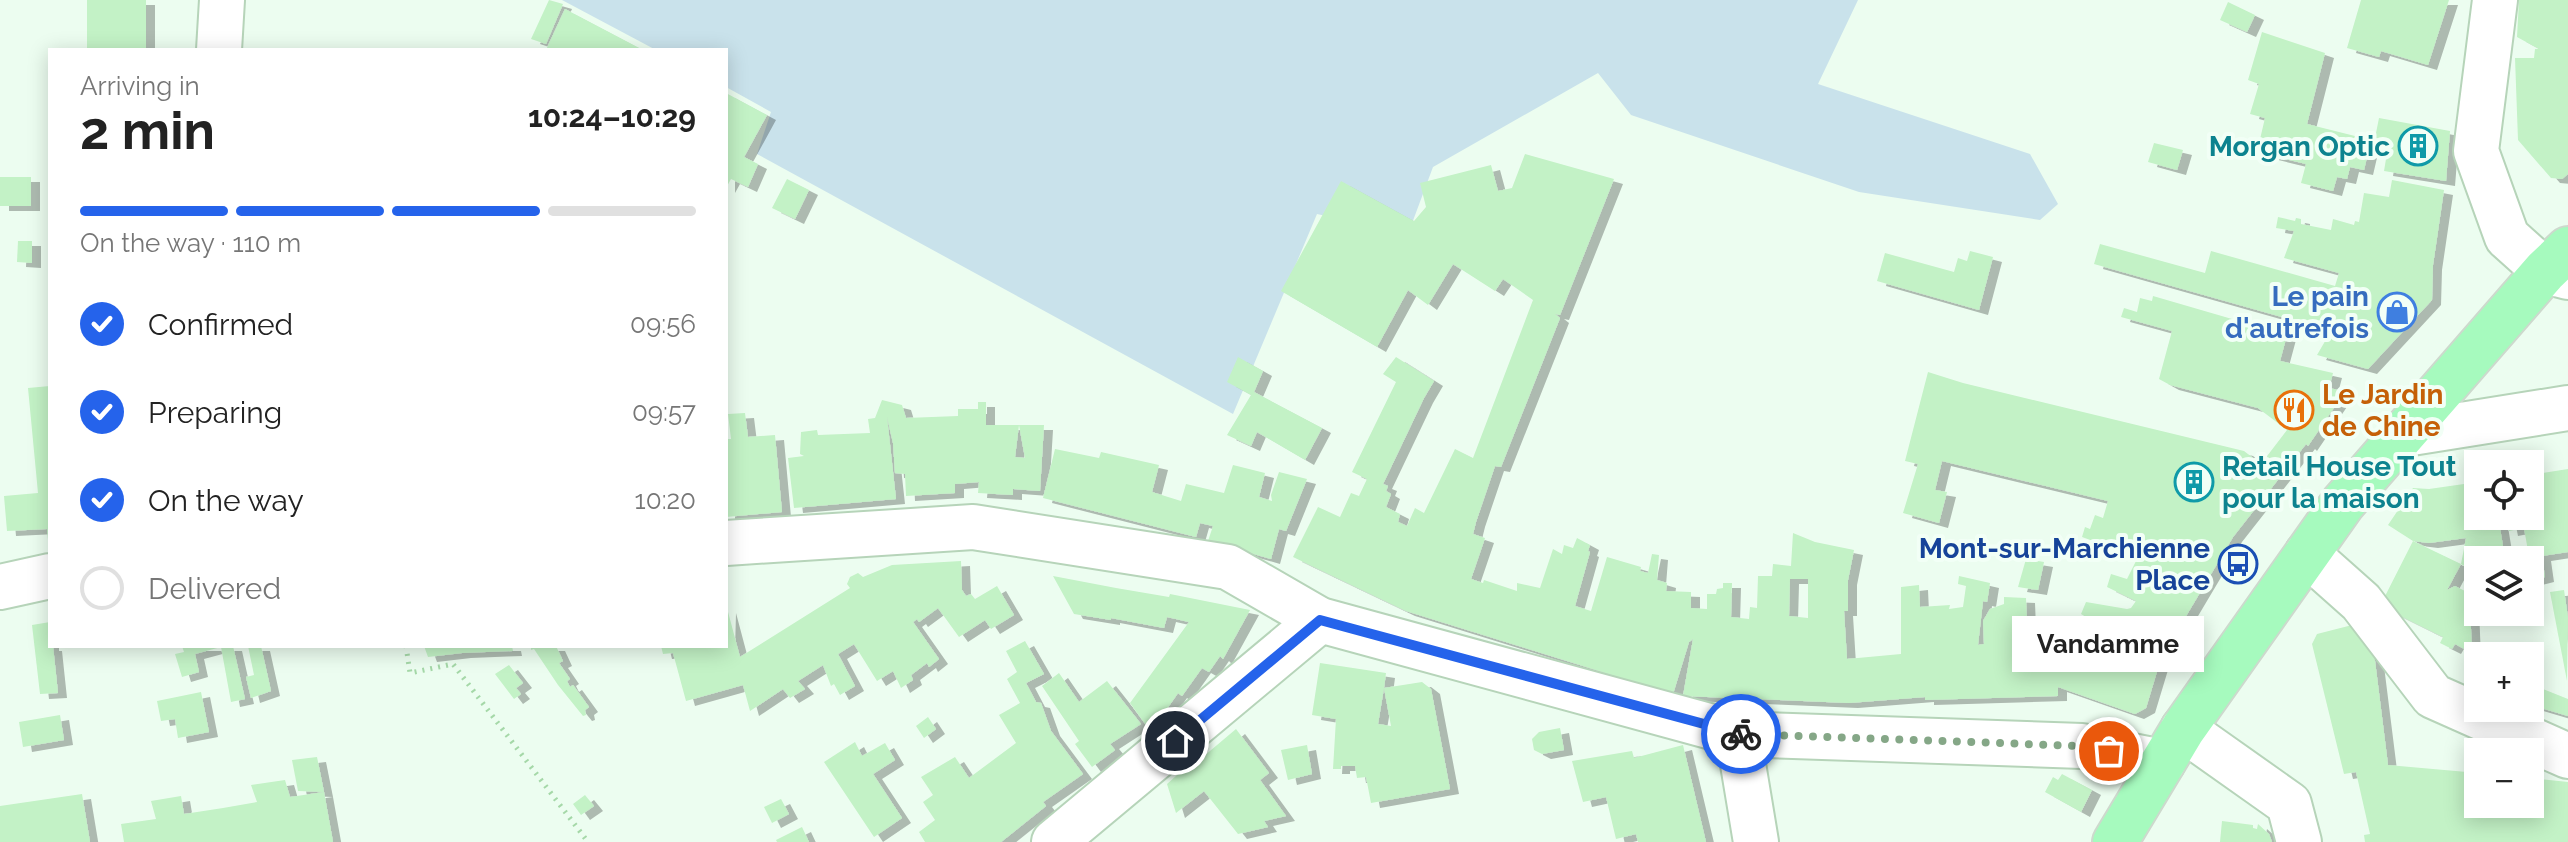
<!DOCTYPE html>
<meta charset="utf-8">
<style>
:root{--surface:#fff;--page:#f6f6f6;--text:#222;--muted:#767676;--line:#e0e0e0;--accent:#2563eb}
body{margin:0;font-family:Raleway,sans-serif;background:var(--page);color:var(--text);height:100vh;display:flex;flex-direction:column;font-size:30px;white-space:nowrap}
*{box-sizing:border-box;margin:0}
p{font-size:26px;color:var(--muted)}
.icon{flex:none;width:44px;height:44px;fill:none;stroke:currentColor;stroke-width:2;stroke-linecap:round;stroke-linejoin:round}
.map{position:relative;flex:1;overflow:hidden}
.sheet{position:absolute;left:48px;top:48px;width:680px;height:600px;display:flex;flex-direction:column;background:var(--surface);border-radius:0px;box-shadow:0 4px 20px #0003}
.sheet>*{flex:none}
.fabs{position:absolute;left:2464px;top:450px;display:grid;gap:16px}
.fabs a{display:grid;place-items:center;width:80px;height:80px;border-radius:0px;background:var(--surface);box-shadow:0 4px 20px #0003;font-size:40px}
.pin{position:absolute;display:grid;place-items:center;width:68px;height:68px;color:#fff;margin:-34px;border:4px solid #fff;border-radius:50%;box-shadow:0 2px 8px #0007}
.courier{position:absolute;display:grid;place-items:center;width:80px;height:80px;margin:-40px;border:6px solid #2563eb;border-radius:50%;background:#fff;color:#222;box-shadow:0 2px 10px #0007}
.bubble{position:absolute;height:56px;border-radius:0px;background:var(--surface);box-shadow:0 4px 20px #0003;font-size:26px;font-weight:700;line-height:56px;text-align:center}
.summary em{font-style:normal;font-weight:700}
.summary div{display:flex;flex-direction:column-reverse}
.summary{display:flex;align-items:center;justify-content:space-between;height:136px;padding:0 32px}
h1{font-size:52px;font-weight:700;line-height:60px}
.bar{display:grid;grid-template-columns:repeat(4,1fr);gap:12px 8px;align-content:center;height:96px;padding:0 32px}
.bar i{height:10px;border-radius:6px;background:var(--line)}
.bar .current{background:var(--accent)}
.bar p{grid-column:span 4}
ol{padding:0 32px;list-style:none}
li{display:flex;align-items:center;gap:24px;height:88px}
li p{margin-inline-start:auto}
li .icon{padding:8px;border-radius:50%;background:var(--accent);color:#fff;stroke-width:4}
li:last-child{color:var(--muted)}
li i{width:44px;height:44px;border:4px solid var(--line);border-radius:50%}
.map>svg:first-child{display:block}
.green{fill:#c9e2eb}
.building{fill:#c3f2c6;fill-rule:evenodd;filter:url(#shadow)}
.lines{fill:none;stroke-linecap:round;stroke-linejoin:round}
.minor-casing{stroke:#b6d4b9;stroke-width:48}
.major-casing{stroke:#cdd9cd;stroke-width:48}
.path{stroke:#a5d8a8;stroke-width:5;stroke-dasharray:2 6;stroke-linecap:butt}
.minor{stroke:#fff;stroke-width:44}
.major{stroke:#a6fabe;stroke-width:44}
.done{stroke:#85a787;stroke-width:8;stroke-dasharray:0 14.4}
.route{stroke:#2563eb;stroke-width:10}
.labels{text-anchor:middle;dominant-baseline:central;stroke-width:8;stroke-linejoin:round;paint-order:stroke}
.culture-label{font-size:28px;font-weight:bold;fill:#0d838f;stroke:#f2fff6;text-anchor:end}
.shop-label{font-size:28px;font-weight:bold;fill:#366cbe;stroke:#f2fff6;text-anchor:end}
.food-label{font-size:28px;font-weight:bold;fill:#c56008;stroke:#f2fff6;text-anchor:start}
.transit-label{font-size:28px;font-weight:bold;fill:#164399;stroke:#f2fff6;text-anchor:end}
</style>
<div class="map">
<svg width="2568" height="842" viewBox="0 0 2568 842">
<defs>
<filter id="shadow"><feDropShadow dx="9" dy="5" stdDeviation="0" flood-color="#0004"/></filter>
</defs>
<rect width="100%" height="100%" fill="#ecfdf0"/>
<path class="green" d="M 562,0 L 1858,0 L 1818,84 L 2030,154 L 2058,204 L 2040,220 L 1859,192 L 1631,115 L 1598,73 L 1433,167 L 1408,234 L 1317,214 L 1233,414 L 757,154 L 771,112 L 726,87 L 726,50 L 656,50 Z"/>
<g class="building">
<rect x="87" y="0" width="59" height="50"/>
<path d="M 549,0 L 563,4 L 546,44 L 531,39 Z"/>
<path d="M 2361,0 L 2449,0 L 2428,65 L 2381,51 L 2379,57 L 2347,48 Z"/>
<path d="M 2519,0 L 2568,0 L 2568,174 L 2562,179 L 2551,178 L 2518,140 L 2515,58 L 2534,58 L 2535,49 L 2539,49 L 2517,37 Z"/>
<path d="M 2228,2 L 2255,15 L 2247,32 L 2220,20 Z"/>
<path d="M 565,9 L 643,50 L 546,50 Z"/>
<path d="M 2262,32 L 2325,53 L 2307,124 L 2371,140 L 2364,170 L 2350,167 L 2347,179 L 2337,177 L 2333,191 L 2301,183 L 2306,164 L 2257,152 L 2265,118 L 2250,114 L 2259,84 L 2248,80 Z"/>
<path d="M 726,93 L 767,115 L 744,157 L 758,164 L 748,187 L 731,179 L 726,188 Z"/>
<path d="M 2379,118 L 2450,131 L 2446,181 L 2384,171 L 2389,141 L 2375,138 Z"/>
<path d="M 2154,143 L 2183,150 L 2177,170 L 2148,162 Z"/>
<path d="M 1525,154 L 1614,179 L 1560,315 L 1555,314 L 1560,318 L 1501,467 L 1495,466 L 1476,522 L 1473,534 L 1485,538 L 1471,579 L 1483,583 L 1484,580 L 1517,591 L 1517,583 L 1540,588 L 1553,549 L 1562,554 L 1564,545 L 1573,548 L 1577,538 L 1590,545 L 1588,551 L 1590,552 L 1575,606 L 1591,611 L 1607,557 L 1641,567 L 1640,571 L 1648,573 L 1652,554 L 1659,555 L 1657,580 L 1667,583 L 1666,591 L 1691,592 L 1691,608 L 1707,609 L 1707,594 L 1716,594 L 1717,589 L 1723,588 L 1723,583 L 1732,583 L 1731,617 L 1749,619 L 1750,607 L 1757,608 L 1758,576 L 1772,576 L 1773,564 L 1791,566 L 1793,533 L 1815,542 L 1854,550 L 1848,580 L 1848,611 L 1844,611 L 1847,659 L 1901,654 L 1901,587 L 1919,585 L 1920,607 L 1950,605 L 1949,609 L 1963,607 L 1966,586 L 1958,584 L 1959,576 L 1990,583 L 1987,602 L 1983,601 L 1978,645 L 1984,644 L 1983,621 L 1990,609 L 2004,604 L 2004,597 L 2026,598 L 2027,623 L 2061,627 L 2083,634 L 2086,617 L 2081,614 L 2086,602 L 2127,609 L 2131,608 L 2136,601 L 2107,587 L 2111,574 L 2127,579 L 2138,557 L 2082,537 L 2085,527 L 2090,529 L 2095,515 L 2103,518 L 2108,501 L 1942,461 L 1935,490 L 1947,492 L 1939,523 L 1903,513 L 1918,464 L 1905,461 L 1928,372 L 1963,383 L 2244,451 L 2261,464 L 2287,430 L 2258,408 L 2170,385 L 2159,379 L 2172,331 L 2121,317 L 2124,308 L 2137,312 L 2140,298 L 2152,301 L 2153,296 L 2287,335 L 2280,361 L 2333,373 L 2329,388 L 2338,390 L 2342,396 L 2308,446 L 2306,444 L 2233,537 L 2157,665 L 2159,665 L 2146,708 L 2135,714 L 2058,687 L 2058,696 L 1925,700 L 1925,697 L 1849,703 L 1683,696 L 1693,639 L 1689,642 L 1673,694 L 1406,611 L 1293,557 L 1318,507 L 1340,517 L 1351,493 L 1359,496 L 1367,479 L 1352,472 L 1396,382 L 1383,374 L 1396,357 L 1434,381 L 1424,398 L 1383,484 L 1388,486 L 1386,491 L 1391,494 L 1386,507 L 1400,514 L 1398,522 L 1407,526 L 1415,508 L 1424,513 L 1455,449 L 1473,458 L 1533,300 L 1503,279 L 1495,291 L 1453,264 L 1428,305 L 1408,290 L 1377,347 L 1281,291 L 1341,181 L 1414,221 L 1426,207 L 1420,183 L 1491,165 L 1498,191 L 1512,188 ZM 1790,579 L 1808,579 L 1808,618 L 1789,616 Z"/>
<rect x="0" y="177" width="31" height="29"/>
<path d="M 787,179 L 809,190 L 795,219 L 772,208 Z"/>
<path d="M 2392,180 L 2444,190 L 2433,265 L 2432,300 L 2368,369 L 2317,355 L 2331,331 L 2094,264 L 2100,244 L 2205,273 L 2211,251 L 2335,286 L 2339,273 L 2284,258 L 2294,231 L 2276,228 L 2278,217 L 2295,221 L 2296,218 L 2301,219 L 2301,224 L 2331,230 L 2333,219 L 2354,225 L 2355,221 L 2359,222 L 2364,193 L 2389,197 Z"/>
<path d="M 18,241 L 32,241 L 32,263 L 17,262 Z"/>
<path d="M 1970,251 L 1993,257 L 1979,310 L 1877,281 L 1885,253 L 1954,272 L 1958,258 L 1967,261 Z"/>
<path d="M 1238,357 L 1263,371 L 1254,392 L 1322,428 L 1305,460 L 1257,432 L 1251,446 L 1227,435 L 1251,395 L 1227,382 Z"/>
<path d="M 50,386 L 50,540 L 48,540 L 47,529 L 7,531 L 4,496 L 38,493 L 28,388 Z"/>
<path d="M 882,400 L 902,405 L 906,418 L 958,416 L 958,409 L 978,409 L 978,402 L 986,402 L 986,425 L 1019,425 L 1015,457 L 1025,458 L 1019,425 L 1044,425 L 1040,491 L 1013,489 L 1013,495 L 978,493 L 979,482 L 955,484 L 955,493 L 906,496 L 905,474 L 895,473 L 893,443 L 887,417 L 896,499 L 794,508 L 788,458 L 804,456 L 800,454 L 801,432 L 817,430 L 818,435 L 870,433 L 868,419 L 875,418 Z"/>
<path d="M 745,413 L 748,437 L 775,435 L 782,512 L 726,517 L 726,439 L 731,439 L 728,414 Z"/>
<path d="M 1055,449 L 1099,458 L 1101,452 L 1159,465 L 1152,492 L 1181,501 L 1186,484 L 1224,493 L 1233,465 L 1265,473 L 1259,497 L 1272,501 L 1271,495 L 1279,472 L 1307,479 L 1286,531 L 1279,529 L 1271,559 L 1208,541 L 1213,526 L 1200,523 L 1196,537 L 1043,498 Z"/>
<path d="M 2568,469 L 2568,552 L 2542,556 L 2545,577 L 2533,580 L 2524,528 L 2509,531 L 2506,516 L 2530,516 L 2530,475 Z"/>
<path d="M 2478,482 L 2478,516 L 2498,516 L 2504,552 L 2488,554 L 2489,560 L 2478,560 L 2478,601 L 2470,604 L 2472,653 L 2455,644 L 2452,649 L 2440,643 L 2443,637 L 2380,606 L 2413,541 L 2461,564 L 2447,590 L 2455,586 L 2465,591 L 2466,567 L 2461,564 L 2466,538 L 2429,543 L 2413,541 L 2388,525 L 2413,488 L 2429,489 Z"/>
<path d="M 2026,559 L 2044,562 L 2038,590 L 2018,587 Z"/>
<path d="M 961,561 L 962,590 L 966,596 L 971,594 L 975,599 L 997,586 L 1014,615 L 991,629 L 985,620 L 959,637 L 938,608 L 919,622 L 917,619 L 913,622 L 939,659 L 929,667 L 927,663 L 911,675 L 913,680 L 901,688 L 893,671 L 877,681 L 854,644 L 838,654 L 855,686 L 840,695 L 834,684 L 831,686 L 823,665 L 798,681 L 805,689 L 790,698 L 783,689 L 750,711 L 743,685 L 686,701 L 673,653 L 663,654 L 661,646 L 726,646 L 727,608 L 740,657 L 850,588 L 847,584 L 850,577 L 858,573 L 863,577 L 892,565 Z"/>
<path d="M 1053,576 L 1116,588 L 1169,597 L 1170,594 L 1250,610 L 1223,659 L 1220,656 L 1209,672 L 1202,668 L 1182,696 L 1178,693 L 1151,732 L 1130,703 L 1189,622 L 1167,617 L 1164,628 L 1111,618 L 1111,620 L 1074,614 Z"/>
<path d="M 2564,590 L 2568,618 L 2567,681 L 2550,592 Z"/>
<path d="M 50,622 L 50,646 L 53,646 L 58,693 L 40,694 L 32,625 Z"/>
<path d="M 2364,622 L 2375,661 L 2388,765 L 2478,773 L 2478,804 L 2530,804 L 2530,778 L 2568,782 L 2568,842 L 2365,842 L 2364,835 L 2370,834 L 2356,772 L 2344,774 L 2312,644 L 2317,634 Z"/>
<path d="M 1025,641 L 1044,674 L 1026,683 L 1036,702 L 1041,703 L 1051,731 L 1083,774 L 1043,802 L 1046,806 L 1001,842 L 925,842 L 919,832 L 935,820 L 923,802 L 933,795 L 921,777 L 955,757 L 969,778 L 1016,743 L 999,715 L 1020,703 L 1007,679 L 1017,672 L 1006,651 Z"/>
<path d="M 182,646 L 233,646 L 245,699 L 231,702 L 221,647 L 195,654 L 199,672 L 182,677 L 175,654 L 184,652 Z"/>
<path d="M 248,646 L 261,646 L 271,691 L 251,698 L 246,677 L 254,675 Z"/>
<path d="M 424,646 L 512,646 L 513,651 L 462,653 L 428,657 Z"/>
<path d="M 531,646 L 556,646 L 563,661 L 559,663 L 570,679 L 567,681 L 570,687 L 573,685 L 589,707 L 585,710 L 586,715 L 583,716 L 558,685 L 534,649 L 531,650 Z"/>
<path d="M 1320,663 L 1386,673 L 1384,688 L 1422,682 L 1431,689 L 1450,789 L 1371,803 L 1366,777 L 1357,778 L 1355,766 L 1341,766 L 1341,769 L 1333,769 L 1336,719 L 1312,715 ZM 1384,688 L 1391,726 L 1378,724 Z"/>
<path d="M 509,665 L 523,683 L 516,688 L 521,694 L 514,699 L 495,674 Z"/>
<path d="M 1059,673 L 1079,702 L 1107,681 L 1141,724 L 1110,744 L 1115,750 L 1092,767 L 1075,744 L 1079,741 L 1042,686 Z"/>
<path d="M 2538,687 L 2568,699 L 2568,716 L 2531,705 Z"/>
<path d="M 201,692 L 209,732 L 178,738 L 175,719 L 161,721 L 157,701 Z"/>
<path d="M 60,715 L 64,740 L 23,747 L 19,722 Z"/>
<path d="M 928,717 L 936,729 L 924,738 L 916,726 Z"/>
<path d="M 1560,728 L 1564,750 L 1542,754 L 1534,750 L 1532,739 L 1539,732 Z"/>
<path d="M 1236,729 L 1269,773 L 1260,780 L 1286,816 L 1264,821 L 1268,827 L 1238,834 L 1204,791 L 1176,813 L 1167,784 L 1186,767 L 1187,770 L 1191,767 Z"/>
<path d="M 855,742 L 862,756 L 885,743 L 895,760 L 873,774 L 902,818 L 874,837 L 824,762 Z"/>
<path d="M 1307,745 L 1312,774 L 1288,780 L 1281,750 Z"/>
<path d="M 1683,745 L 1706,842 L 1638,842 L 1636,834 L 1616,839 L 1606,797 L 1583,802 L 1572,761 L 1632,751 L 1634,758 Z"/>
<path d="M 317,757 L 324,792 L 298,791 L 292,760 Z"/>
<path d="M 2062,774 L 2092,790 L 2081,812 L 2045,792 L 2053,777 L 2058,780 Z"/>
<path d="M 285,780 L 290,797 L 324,792 L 333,842 L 124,842 L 121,824 L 156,819 L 151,801 L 181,796 L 184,814 L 223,808 L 257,802 L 251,785 Z"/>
<path d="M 82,794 L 90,842 L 0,842 L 0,806 Z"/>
<path d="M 585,795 L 594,806 L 581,815 L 573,804 Z"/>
<path d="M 781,799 L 789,814 L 772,823 L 764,807 Z"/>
<path d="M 2222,821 L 2253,825 L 2253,828 L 2257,829 L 2258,824 L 2269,834 L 2272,842 L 2220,842 Z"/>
<path d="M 802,827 L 809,842 L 777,842 L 776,840 Z"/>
</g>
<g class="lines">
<defs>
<g id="minor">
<path d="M 2495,0 L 2476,151 L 2507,237 L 2545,271 L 2568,277"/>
<path d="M 219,50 L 222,0"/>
<path d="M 2405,434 L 2568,408"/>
<path d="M 726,543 L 973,527 L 1228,567 L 1320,620 L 1738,734 L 2082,746 L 2163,762"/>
<path d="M 2307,554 L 2361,602 L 2433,696 L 2568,756"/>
<path d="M 0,587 L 50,576"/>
<path d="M 2183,729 L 2289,804 L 2299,842"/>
<path d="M 1738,734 L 1756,842"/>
<path d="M 1054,842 L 1320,620"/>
</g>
<path id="major" d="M 2115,842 L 2183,729 L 2343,503 L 2545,271 L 2568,249"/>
</defs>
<use href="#minor" class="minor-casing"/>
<use href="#major" class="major-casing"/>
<path class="path" d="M 406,646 L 410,673 L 453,664 L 588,842"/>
<use href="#minor" class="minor"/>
<use href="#major" class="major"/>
</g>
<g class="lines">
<path class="done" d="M 1741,734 L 2082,746 L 2109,751"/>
<path class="route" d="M 1175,741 L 1320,620 L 1741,734"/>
</g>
<defs>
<symbol id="building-ring" viewBox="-11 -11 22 22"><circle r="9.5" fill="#f2fff6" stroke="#0f9aa8" stroke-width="1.5"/><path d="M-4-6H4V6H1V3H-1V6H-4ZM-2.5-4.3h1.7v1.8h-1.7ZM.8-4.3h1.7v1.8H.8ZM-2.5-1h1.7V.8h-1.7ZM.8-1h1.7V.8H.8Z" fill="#0f9aa8"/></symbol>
<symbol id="shop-ring" viewBox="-11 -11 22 22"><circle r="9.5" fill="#f2fff6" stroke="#3f7fe0" stroke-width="1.5"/><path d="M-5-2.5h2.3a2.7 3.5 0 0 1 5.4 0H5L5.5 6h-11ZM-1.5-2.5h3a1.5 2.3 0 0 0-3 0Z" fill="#3f7fe0"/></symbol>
<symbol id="restaurant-ring" viewBox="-11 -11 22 22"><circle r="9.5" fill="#f2fff6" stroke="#e8710a" stroke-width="1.5"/><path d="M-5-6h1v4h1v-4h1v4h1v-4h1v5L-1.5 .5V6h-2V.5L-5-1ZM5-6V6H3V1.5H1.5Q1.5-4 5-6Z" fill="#e8710a"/></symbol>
<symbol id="bus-ring" viewBox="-11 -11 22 22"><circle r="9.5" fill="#f2fff6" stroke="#1a4fb4" stroke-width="1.5"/><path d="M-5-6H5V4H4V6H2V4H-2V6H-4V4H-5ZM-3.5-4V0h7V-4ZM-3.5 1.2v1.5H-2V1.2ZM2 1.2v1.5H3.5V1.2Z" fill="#1a4fb4"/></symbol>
</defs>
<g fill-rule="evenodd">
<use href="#building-ring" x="2396" y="124" width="44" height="44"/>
<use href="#shop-ring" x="2375" y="290" width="44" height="44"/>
<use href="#restaurant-ring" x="2272" y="388" width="44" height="44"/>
<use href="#building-ring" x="2172" y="460" width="44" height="44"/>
<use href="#bus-ring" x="2216" y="542" width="44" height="44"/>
</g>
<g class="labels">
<g class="culture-label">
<text x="2390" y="146">Morgan Optic</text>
<text x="2222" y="466" text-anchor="start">Retail House Tout<tspan x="2222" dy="32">pour la maison</tspan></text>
</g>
<g class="shop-label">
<text x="2369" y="296">Le pain<tspan x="2369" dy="32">d'autrefois</tspan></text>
</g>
<g class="food-label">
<text x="2322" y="394">Le Jardin<tspan x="2322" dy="32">de Chine</tspan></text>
</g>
<g class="transit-label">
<text x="2210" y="548">Mont-sur-Marchienne<tspan x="2210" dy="32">Place</tspan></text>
</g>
</g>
</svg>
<div class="fabs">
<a><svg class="icon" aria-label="locate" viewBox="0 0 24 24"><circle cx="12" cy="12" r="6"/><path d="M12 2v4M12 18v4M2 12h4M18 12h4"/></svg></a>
<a><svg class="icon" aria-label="layers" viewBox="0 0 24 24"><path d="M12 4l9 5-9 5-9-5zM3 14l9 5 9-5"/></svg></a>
<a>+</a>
<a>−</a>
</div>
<div class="pin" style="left:2109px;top:751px;background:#ea580c"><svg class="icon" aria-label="bag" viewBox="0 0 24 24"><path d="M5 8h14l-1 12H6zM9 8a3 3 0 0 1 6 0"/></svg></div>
<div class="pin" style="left:1175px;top:741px;background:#1f2937"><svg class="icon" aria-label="home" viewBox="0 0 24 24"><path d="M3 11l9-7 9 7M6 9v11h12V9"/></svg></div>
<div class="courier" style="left:1741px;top:734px"><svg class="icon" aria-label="bike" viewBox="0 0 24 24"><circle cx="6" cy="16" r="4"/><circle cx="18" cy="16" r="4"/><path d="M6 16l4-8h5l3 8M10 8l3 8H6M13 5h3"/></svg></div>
<div class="bubble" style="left:2012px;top:616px;width:192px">Vandamme</div>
<section class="sheet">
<div class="summary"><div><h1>2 min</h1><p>Arriving in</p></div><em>10:24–10:29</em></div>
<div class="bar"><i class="current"></i><i class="current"></i><i class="current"></i><i></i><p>On the way · 110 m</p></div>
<ol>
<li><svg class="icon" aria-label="check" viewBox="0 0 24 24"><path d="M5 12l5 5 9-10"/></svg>Confirmed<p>09:56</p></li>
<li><svg class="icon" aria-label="check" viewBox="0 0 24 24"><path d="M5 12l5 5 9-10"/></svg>Preparing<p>09:57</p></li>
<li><svg class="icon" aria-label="check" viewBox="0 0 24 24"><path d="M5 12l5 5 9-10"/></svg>On the way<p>10:20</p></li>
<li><i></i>Delivered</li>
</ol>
</section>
</div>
